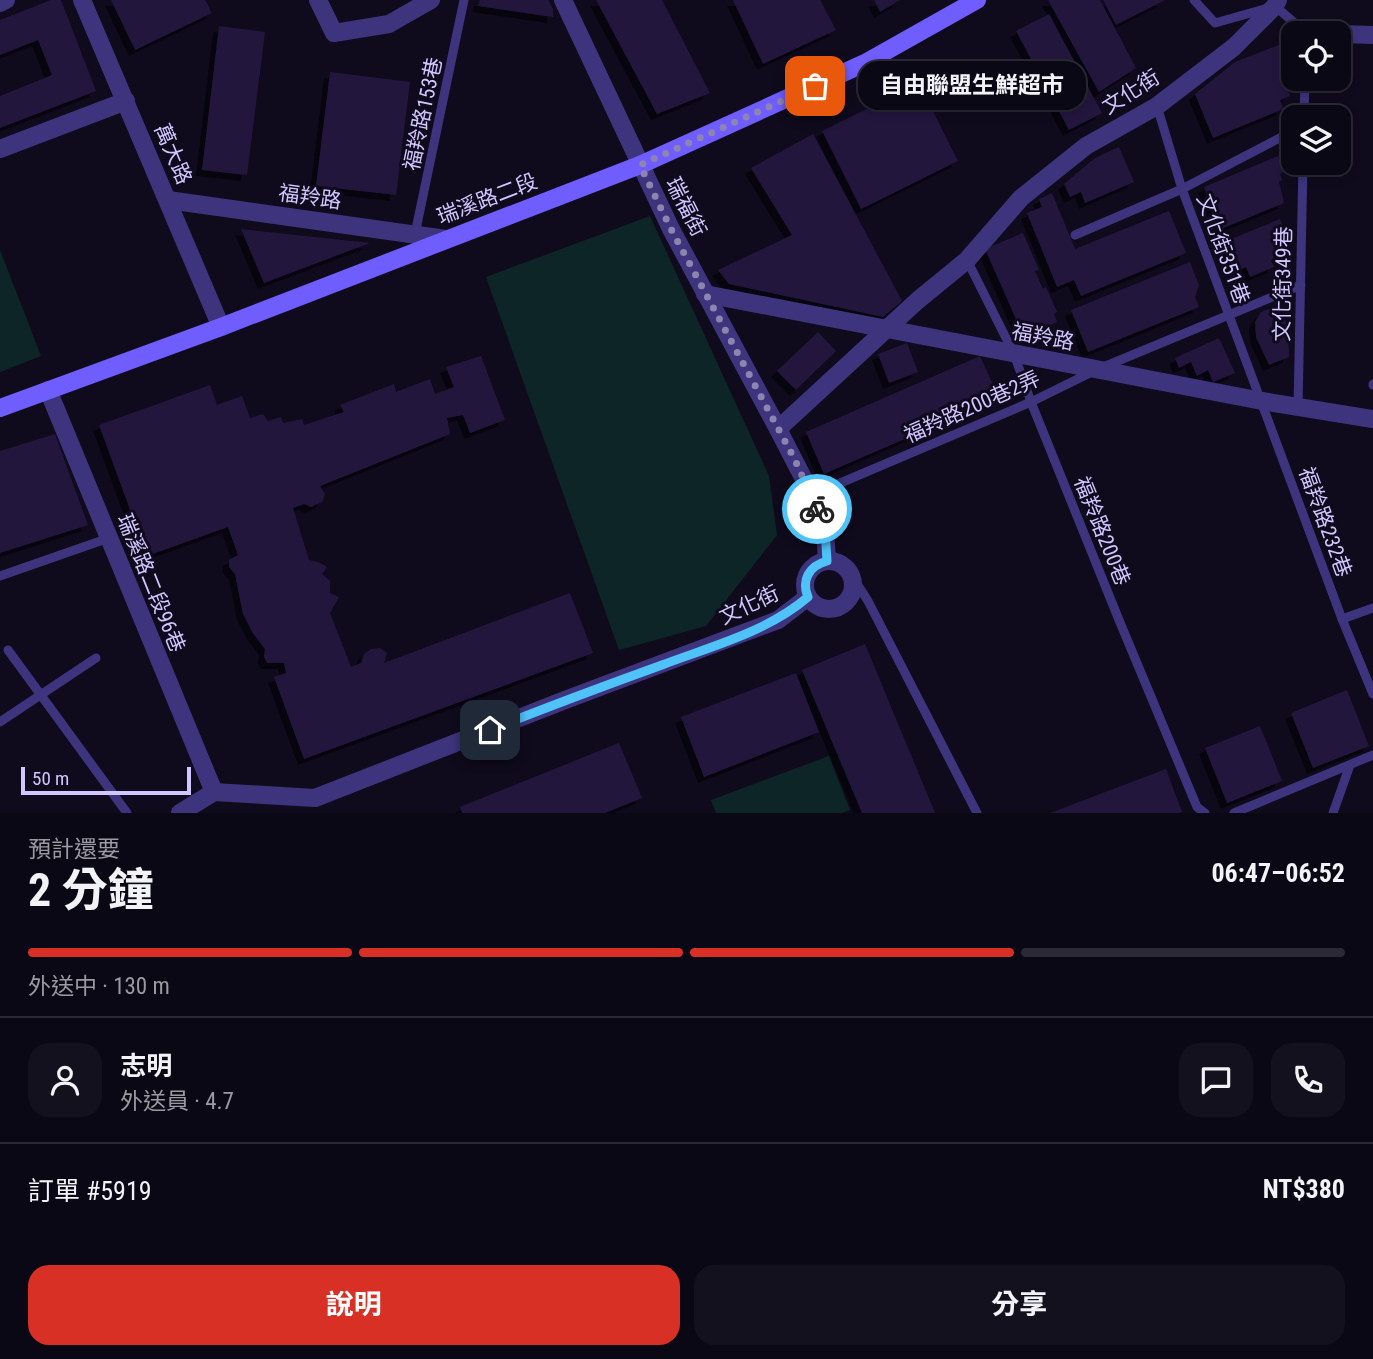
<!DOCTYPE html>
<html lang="zh-TW">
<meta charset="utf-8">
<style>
:root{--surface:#0b0816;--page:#14111f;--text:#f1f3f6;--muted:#9a9aa1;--line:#2b2935;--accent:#d93025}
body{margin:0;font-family:"Roboto Condensed","Noto Sans TC",sans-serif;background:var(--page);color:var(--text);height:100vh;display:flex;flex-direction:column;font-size:26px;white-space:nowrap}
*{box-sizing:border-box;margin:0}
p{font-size:23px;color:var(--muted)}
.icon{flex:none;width:38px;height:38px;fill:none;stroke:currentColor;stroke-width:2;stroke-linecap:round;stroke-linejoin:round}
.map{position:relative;height:813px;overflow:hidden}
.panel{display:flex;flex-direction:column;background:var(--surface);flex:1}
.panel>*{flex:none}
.controls{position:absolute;left:1281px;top:21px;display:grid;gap:14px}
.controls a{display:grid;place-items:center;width:70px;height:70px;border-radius:14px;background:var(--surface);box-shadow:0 4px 10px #0003,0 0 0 2px var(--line);font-size:35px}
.scale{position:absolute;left:21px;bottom:18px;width:170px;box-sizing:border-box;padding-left:7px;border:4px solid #d1c6ff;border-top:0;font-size:19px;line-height:24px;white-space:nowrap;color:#d1c6ff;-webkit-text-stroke:5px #0f0b1d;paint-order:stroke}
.pin{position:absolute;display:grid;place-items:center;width:60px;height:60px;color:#fff;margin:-30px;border-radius:14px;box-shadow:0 4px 10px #0006}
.courier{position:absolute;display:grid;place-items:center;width:70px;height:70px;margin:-35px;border:5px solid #4fc3f7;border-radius:50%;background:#fff;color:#222;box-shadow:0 2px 9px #0007}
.bubble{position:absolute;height:49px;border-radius:21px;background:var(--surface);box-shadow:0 4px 10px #0003,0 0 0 2px var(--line);font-size:23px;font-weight:700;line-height:49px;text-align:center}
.overview em{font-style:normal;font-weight:700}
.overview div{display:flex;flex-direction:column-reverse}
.overview{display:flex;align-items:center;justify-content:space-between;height:119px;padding:0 28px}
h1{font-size:46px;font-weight:700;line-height:52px}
.bar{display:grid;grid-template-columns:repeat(4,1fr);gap:10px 7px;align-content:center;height:84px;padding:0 28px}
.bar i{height:9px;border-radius:5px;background:var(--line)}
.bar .current{background:var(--accent)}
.bar p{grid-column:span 4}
.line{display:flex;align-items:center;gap:18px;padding:0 28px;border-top:2px solid var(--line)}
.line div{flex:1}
.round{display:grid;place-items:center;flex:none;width:74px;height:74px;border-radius:21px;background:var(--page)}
.action{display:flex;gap:14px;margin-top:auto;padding:14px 28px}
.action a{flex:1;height:80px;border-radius:21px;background:var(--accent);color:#fff;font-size:28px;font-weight:700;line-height:80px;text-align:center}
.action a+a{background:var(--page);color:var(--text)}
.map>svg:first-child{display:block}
.green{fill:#0e2527}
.building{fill:#22163e;filter:url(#shadow)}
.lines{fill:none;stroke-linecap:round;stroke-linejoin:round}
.lane{stroke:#3d347d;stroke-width:9}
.street{stroke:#3d347d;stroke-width:18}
.secondary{stroke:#6f5dff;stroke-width:18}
.done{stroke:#8d85b0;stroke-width:7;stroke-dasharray:0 12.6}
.route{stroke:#4fc3f7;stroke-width:9}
.labels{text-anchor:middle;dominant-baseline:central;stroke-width:6;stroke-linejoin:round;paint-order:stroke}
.street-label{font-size:21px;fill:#d1c6ff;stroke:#0f0b1d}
</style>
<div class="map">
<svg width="1373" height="813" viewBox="0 0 1373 813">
<defs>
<filter id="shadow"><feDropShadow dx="-6" dy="6" stdDeviation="0" flood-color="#0009"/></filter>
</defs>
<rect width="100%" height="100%" fill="#0f0b1d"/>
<g class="green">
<path d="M 650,216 L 769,476 L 777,535 L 706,626 L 619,650 L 486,277 Z"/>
<path d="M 0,250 L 41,356 L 0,372 Z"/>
<path d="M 829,756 L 850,810 L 842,813 L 716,813 L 711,800 Z"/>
</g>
<g class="building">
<path d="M 51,0 L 61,0 L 96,91 L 0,128 L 0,96 L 52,75 L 38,40 L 0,55 L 0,20 Z"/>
<path d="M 111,0 L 205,0 L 212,13 L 135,50 Z"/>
<path d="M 480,0 L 548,0 L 553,9 L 553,17 L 478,6 Z"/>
<path d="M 596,0 L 662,0 L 710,93 L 657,114 Z"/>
<path d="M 733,0 L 820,0 L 836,30 L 763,64 Z"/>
<path d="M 874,0 L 900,0 L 880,12 Z"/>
<path d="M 1048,0 L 1100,0 L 1136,68 L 1099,92 Z"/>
<path d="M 1103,0 L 1165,0 L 1116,25 Z"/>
<path d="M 1049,14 L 1102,113 L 1069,130 L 1016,31 Z"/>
<path d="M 219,26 L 265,32 L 247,175 L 202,170 Z"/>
<path d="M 1281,44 L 1290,64 L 1284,66 L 1288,76 L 1283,78 L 1290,96 L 1280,100 L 1283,109 L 1213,138 L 1195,94 L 1235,62 Z"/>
<path d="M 330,72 L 410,82 L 396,195 L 316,186 Z"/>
<path d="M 919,83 L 958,161 L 861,209 L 822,131 Z"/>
<path d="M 813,134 L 902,301 L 883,317 L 729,284 L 718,270 L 792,235 L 751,168 Z"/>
<path d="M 1119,147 L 1134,182 L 1085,203 L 1081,192 L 1070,197 L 1064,184 L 1095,158 Z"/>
<path d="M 1278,156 L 1284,171 L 1280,174 L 1282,180 L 1279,182 L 1284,203 L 1221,229 L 1204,187 Z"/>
<path d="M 1052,193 L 1075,249 L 1169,211 L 1186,253 L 1081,296 L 1074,280 L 1057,287 L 1027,213 L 1042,207 L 1039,199 Z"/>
<path d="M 1280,219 L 1289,240 L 1279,244 L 1284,255 L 1271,260 L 1274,267 L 1250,277 L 1246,267 L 1236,271 L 1224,242 Z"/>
<path d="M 241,229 L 370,243 L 264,283 Z"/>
<path d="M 1023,233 L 1039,270 L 1035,271 L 1043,289 L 1046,287 L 1057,312 L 1054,314 L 1057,322 L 1024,337 L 985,249 Z"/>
<path d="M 1190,262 L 1199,285 L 1195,297 L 1199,307 L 1088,352 L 1071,310 Z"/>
<path d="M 1278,305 L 1288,325 L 1289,357 L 1269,365 L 1256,337 L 1255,322 L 1261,312 Z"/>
<path d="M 818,332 L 836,351 L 796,390 L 777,371 Z"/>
<path d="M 1219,338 L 1235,373 L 1213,382 L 1208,370 L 1197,376 L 1191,362 L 1179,368 L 1175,358 Z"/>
<path d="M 907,343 L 918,372 L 889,383 L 878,354 Z"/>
<path d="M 481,356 L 505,420 L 470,433 L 463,415 L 447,418 L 450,434 L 320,486 L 325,494 L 322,502 L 311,507 L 304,504 L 293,508 L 309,560 L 318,562 L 327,567 L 322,574 L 330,581 L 330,593 L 339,597 L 330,613 L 351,667 L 361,663 L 364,654 L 371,649 L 380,648 L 387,653 L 384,663 L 570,593 L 593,653 L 304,759 L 274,677 L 286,673 L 284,663 L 267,663 L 264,657 L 265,649 L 252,632 L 243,614 L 235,574 L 229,567 L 229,560 L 238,555 L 228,527 L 147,556 L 99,425 L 210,385 L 217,405 L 242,396 L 250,418 L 263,414 L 268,421 L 281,417 L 283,423 L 302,419 L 304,425 L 344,412 L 340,405 L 394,384 L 396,392 L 430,379 L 435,394 L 454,387 L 446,367 Z"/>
<path d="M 980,356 L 999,398 L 824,474 L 806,432 Z"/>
<path d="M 55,434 L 88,525 L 0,553 L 0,451 Z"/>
<path d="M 865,644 L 935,813 L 862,813 L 802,670 Z"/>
<path d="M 796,673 L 819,732 L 704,777 L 681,717 Z"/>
<path d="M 1347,690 L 1369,746 L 1313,768 L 1291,713 Z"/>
<path d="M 1260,726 L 1282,781 L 1227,803 L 1205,748 Z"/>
<path d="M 619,743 L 642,798 L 605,813 L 462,813 L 460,807 Z"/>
<path d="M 1166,769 L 1182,812 L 1179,813 L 1050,813 Z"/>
</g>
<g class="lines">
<g class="lane">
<path d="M 1194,0 L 1215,23 L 1275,6 L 1306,33"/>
<path d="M 1157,106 L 1182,189 L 1342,619 L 1373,694"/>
<path d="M 1304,117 L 1305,79"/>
<path d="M 415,234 L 464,0"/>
<path d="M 1075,235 L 1182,189 L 1293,131"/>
<path d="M 967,260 L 1014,354 L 1031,402 L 1119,620 L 1197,807 L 1205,813"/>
<path d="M 1373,385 L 1373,384"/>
<path d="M 1298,407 L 1303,163"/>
<path d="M 812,495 L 1031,402 L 1096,370 L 1301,285"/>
<path d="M 0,576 L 109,538"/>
<path d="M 852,576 L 868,601 L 977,813"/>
<path d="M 1342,619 L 1373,608"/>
<path d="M 8,650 L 127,813"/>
<path d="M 0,722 L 96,658"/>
<path d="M 1234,813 L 1373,755"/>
<path d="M 1333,813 L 1350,765"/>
</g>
<g class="street">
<path d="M 82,0 L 221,327"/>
<path d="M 318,0 L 334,33 L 389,24 L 431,0"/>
<path d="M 563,0 L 671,229 L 778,429"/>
<path d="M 0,3 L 6,0"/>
<path d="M 1306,33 L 1320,33"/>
<path d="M 1339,34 L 1373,35"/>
<path d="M 0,149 L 126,101"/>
<path d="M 168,200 L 446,239"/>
<path d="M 705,294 L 1262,401 L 1373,419"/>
<path d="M 48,390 L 214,792"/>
<path d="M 827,561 L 825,529 L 812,495 L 778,429 L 917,301 L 967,260 L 1021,198 L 1086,146 L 1157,106 L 1234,47 L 1275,6 L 1278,0"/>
<circle cx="829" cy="585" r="24"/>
<path d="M 180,813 L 214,792 L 315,798 L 565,700 L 778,620 L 808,597"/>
</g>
<path class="secondary" d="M 0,408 L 221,327 L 640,165 L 865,63 L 977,0"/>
</g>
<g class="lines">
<path class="done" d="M 815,86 L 640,165 L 671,229 L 794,458 L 817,509"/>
<path class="route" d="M 490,730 C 547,707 604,686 662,665 C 712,646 767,632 808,597 C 801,580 809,566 827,561 L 825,529 L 817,509"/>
</g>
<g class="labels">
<g class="street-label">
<text transform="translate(1131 92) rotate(-32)">文化街</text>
<text transform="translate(423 114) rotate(-78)">福羚路153巷</text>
<text transform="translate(173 154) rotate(67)">萬大路</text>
<text transform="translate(310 197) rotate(8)">福羚路</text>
<text transform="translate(487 199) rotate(-21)">瑞溪路二段</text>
<text transform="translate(686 207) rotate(63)">瑞福街</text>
<text transform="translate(1223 249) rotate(70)">文化街351巷</text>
<text transform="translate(1283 284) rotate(-89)">文化街349巷</text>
<text transform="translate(1043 337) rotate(11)">福羚路</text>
<text transform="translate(972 407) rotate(-24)">福羚路200巷2弄</text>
<text transform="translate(1325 522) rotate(70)">福羚路232巷</text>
<text transform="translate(1102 531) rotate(68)">福羚路200巷</text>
<text transform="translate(151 583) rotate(68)">瑞溪路二段96巷</text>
<text transform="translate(749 605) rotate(-25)">文化街</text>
</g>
</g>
</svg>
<div class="controls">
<a><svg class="icon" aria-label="locate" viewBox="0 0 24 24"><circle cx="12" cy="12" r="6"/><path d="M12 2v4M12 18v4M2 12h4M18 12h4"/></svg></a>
<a><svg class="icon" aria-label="layers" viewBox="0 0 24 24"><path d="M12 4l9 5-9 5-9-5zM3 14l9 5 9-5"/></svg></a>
</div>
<div class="scale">50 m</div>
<div class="pin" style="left:815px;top:86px;background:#ea580c"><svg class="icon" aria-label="bag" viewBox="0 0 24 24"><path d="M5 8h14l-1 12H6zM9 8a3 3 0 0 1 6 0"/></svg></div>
<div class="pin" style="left:490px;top:730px;background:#1f2937"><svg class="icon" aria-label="home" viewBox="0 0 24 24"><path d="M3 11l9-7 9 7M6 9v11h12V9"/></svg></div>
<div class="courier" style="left:817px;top:509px"><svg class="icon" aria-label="bike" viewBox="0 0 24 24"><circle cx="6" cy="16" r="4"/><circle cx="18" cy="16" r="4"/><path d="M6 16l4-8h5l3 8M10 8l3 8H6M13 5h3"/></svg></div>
<div class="bubble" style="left:858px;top:61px;width:228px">自由聯盟生鮮超市</div>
</div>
<section class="panel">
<div class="overview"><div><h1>2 分鐘</h1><p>預計還要</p></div><em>06:47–06:52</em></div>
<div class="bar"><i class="current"></i><i class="current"></i><i class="current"></i><i></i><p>外送中 · 130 m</p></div>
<div class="line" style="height:126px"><a class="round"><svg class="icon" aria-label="person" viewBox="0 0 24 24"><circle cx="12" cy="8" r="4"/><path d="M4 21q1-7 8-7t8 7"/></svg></a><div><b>志明</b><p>外送員 · 4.7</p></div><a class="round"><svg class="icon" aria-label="chat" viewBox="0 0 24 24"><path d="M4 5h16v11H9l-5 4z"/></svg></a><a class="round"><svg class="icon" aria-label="phone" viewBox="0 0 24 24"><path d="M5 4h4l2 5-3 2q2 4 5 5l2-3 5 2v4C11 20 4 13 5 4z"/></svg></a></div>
<div class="line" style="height:91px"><div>訂單 #5919</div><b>NT$380</b></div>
<div class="action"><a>說明</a><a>分享</a></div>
</section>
